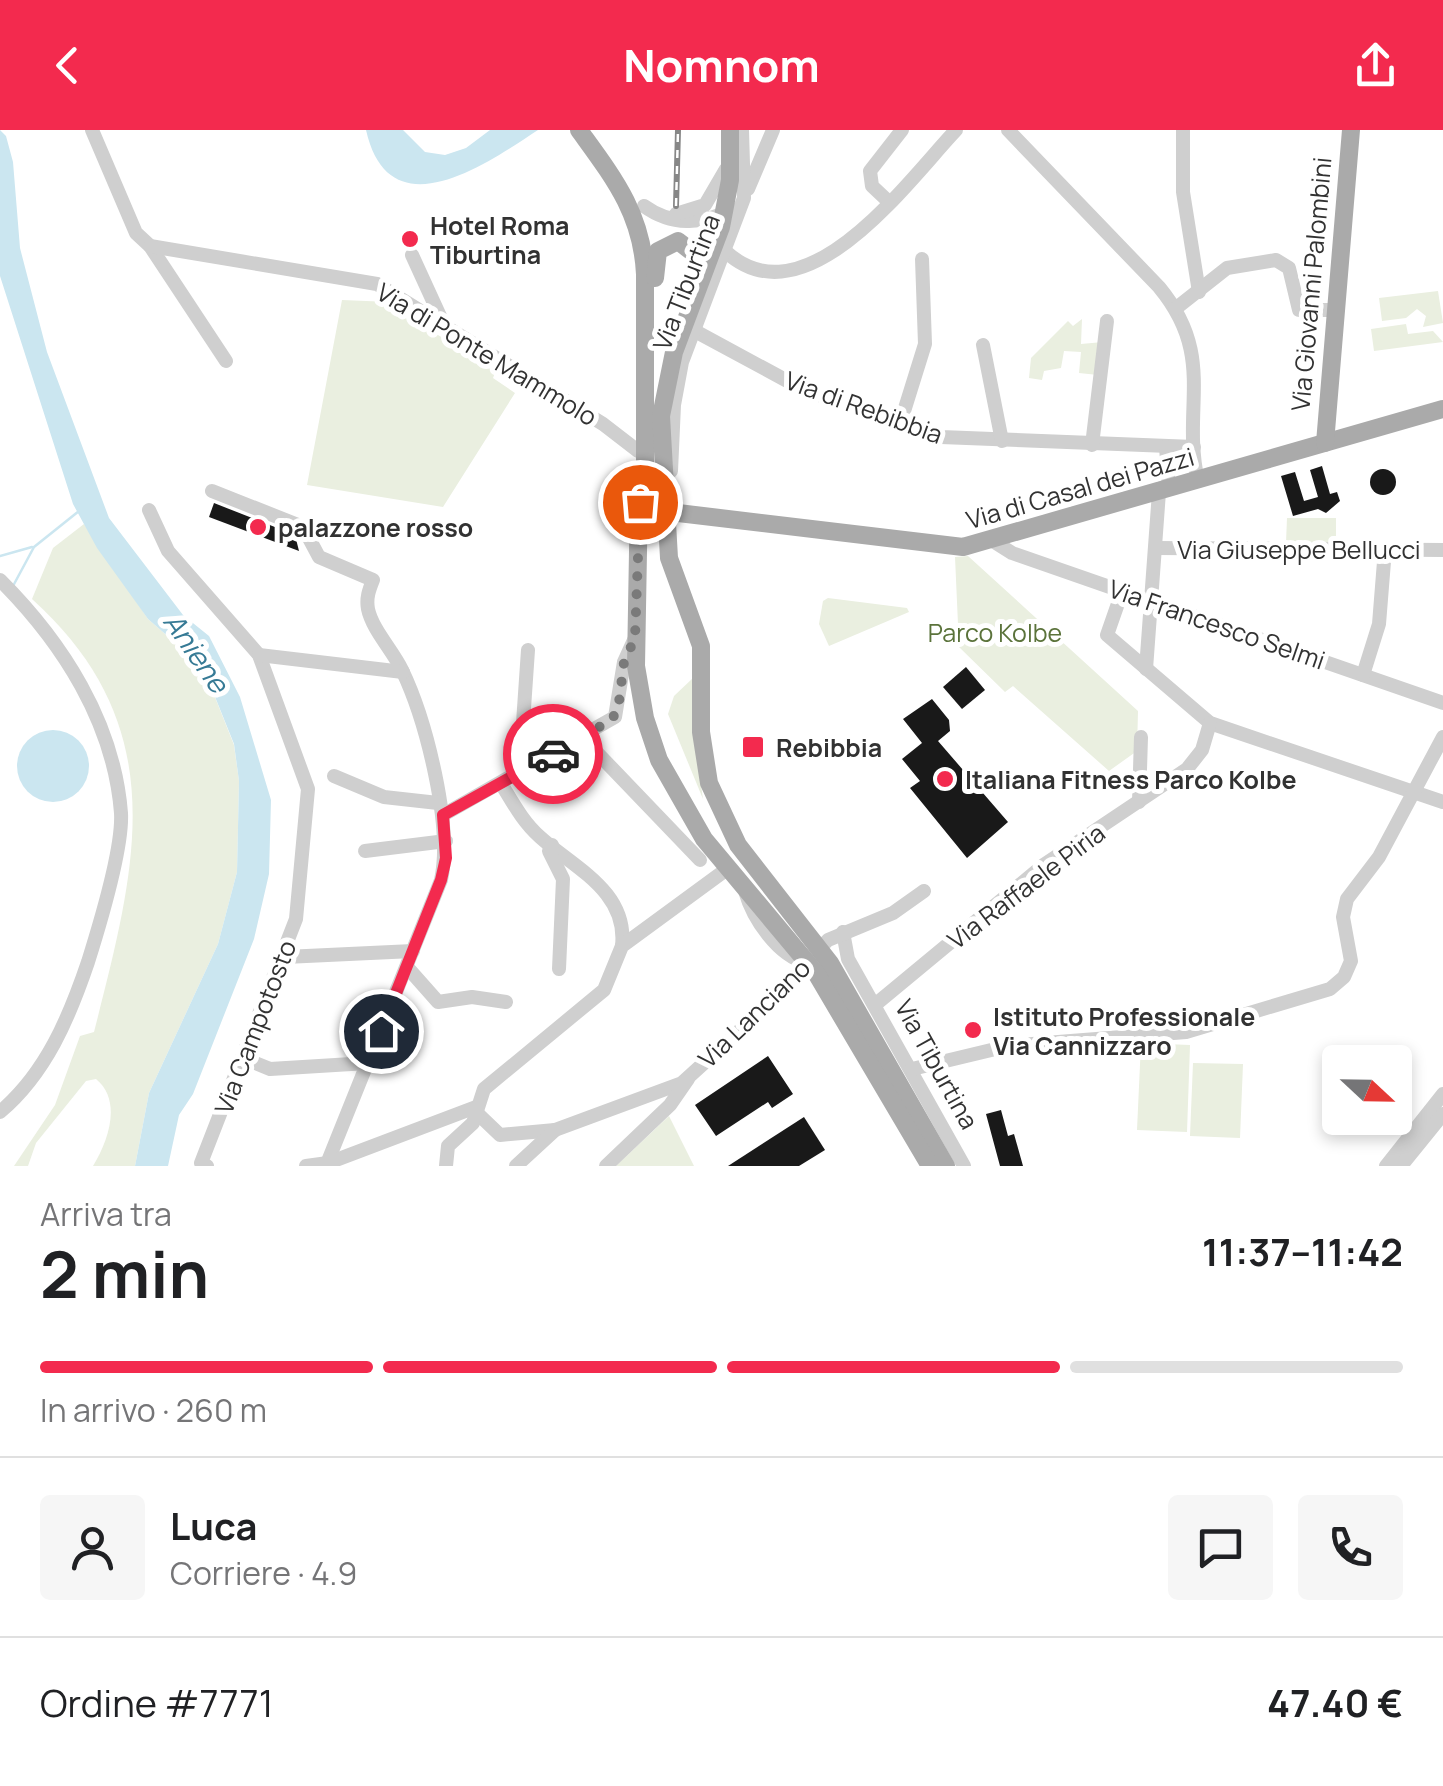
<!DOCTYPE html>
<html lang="it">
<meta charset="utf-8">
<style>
:root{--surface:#fff;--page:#f6f6f6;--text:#202124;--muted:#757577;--line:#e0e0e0;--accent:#f32a4e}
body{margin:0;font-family:Manrope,sans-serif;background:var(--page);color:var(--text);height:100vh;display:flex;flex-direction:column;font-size:38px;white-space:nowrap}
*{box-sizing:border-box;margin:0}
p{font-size:32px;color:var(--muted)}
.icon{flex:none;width:55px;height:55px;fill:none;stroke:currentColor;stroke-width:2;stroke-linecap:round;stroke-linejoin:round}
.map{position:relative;height:1036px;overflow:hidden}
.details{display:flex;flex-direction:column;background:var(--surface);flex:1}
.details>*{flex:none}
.needle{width:65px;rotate:112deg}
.buttons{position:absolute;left:1322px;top:915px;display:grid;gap:20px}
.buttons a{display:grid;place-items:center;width:90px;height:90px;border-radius:10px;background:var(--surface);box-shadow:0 5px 15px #0003;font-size:50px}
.pin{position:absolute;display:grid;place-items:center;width:85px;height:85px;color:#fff;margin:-42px;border:5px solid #fff;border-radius:50%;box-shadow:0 2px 10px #0007}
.courier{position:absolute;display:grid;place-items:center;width:100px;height:100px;margin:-50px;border:8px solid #f32a4e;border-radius:50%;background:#fff;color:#222;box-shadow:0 2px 12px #0007}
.headline em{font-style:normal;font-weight:700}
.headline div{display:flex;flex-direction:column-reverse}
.headline{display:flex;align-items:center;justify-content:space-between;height:170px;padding:0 40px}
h1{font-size:65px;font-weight:700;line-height:75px}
.bar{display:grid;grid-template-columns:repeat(4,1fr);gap:15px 10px;align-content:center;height:120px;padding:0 40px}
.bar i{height:12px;border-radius:8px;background:var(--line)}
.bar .active{background:var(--accent)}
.bar p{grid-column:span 4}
.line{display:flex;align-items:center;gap:25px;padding:0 40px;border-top:2px solid var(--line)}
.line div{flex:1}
.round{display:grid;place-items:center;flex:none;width:105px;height:105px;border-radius:10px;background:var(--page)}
header{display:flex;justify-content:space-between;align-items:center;height:130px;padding:0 40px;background:var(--accent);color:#fff;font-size:45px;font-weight:700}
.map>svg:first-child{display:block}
.green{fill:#eaefe0}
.water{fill:#cbe6f0}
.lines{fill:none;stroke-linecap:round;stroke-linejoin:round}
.stream{stroke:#cbe6f0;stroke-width:2.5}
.building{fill:#191919}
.minor{stroke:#cfcfcf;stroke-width:14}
.major{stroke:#aaa;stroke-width:18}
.rail-casing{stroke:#878787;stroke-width:6}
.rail{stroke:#fff;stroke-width:2.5;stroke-dasharray:8;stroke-linecap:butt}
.done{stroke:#7a7a7a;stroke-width:10;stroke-dasharray:0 18}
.route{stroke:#f32a4e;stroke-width:12}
.poi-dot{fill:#f32a4e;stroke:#fff;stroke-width:4}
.labels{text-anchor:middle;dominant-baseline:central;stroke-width:10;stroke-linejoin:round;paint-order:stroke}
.poi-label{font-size:25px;font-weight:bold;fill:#323232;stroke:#fff;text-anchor:start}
.street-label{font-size:25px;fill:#323232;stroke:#fff}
.park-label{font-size:25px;fill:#5b733b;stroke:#fff}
.water-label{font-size:28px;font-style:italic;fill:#367a95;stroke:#fff}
</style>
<header><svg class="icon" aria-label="back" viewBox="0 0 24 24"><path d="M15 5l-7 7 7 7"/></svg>Nomnom<svg class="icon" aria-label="share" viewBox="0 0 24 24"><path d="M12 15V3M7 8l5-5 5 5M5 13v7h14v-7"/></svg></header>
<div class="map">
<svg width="1443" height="1036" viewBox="0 0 1443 1036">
<rect width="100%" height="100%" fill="#fff"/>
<g class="green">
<path d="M 1438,161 L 1443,193 L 1423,197 L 1426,186 L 1417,179 L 1406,188 L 1382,191 L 1379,168 Z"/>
<path d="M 342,170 L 390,172 L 434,196 L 433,202 L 496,240 L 493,248 L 515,263 L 443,377 L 307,355 Z"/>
<path d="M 1082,189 L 1081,214 L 1103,212 L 1098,245 L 1079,243 L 1081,222 L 1064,221 L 1061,238 L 1044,241 L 1042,250 L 1029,248 L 1031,228 L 1068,191 L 1073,196 Z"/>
<path d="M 1406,194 L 1408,204 L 1433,201 L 1443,212 L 1374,221 L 1371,199 Z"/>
<path d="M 1287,388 L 1336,388 L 1336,413 L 1286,413 Z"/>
<path d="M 84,394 L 148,489 L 203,537 L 234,615 L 239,651 L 237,742 L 218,814 L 149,963 L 135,1036 L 93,1036 C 109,1010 122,970 96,949 L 86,951 L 36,1013 L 28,1036 L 14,1036 L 55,975 L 80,906 L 94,902 C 136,737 175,598 32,469 L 53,418 Z"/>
<path d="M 968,426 L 1138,581 L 1137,621 L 1109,641 L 1013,556 L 1005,562 L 959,517 L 955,427 Z"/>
<path d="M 828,468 L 907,478 L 909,482 L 829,516 L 819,494 L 823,471 Z"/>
<path d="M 693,548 L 692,590 L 703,669 L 668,584 L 674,566 Z"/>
<path d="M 1141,913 L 1190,915 L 1187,1002 L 1137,1000 Z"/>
<path d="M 1193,933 L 1243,934 L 1240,1008 L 1190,1006 Z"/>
<path d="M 669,986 L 694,1036 L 616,1036 Z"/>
</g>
<g class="water">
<path d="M 0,0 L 6,6 L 13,32 L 20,118 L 47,222 L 109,388 L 183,485 L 209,506 L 240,567 L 271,670 L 269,744 L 254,809 L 193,964 L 179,985 L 168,1036 L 135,1036 L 149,963 L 218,814 L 237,742 L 239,651 L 234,614 L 203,537 L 148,489 L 97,418 L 73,374 L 0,146 Z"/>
<path d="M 366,0 L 403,0 L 425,22 L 445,25 L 466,18 L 490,0 L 538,0 C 485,35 389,102 366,0 Z"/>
<circle cx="53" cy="636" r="36"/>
</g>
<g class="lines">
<g class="stream">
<path d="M 0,426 L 32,417"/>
<path d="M 13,456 L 34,417 L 79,381"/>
</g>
</g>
<g class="building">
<path d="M 1322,336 L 1330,364 L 1337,362 L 1340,371 L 1326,383 L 1318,379 L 1293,386 L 1281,346 L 1295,342 L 1304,371 L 1318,367 L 1310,340 Z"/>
<circle cx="1383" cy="352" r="13"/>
<path d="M 214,373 L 295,405 L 299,421 L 209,387 Z"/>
<path d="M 966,537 L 985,560 L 962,579 L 943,557 Z"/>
<path d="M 932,569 L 949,590 L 950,601 L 938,611 L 1008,692 L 967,728 L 910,658 L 920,651 L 902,629 L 922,613 L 903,589 Z"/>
<path d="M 768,926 L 793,964 L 772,978 L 768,972 L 716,1006 L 695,975 Z"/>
<path d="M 1001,980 L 1008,1006 L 1014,1004 L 1023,1036 L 1000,1036 L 986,984 Z"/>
<path d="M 804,987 L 825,1020 L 799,1036 L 728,1036 Z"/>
</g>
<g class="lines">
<g class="minor">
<path d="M 92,0 L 136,103 L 150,116 L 226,231"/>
<path d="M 1008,0 L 1159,157 C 1217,227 1181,277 1198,351"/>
<path d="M 1183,0 L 1183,62 L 1199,162"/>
<path d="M 748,59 L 773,0"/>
<path d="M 889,72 L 872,56 L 870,41 L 902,0"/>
<path d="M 644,76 C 670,95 703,96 731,79"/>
<path d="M 676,84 L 705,75 L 726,39"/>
<path d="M 150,116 L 377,154 L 603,294 L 638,321"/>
<path d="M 725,121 C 805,195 907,52 956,0"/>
<path d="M 412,125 L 444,195"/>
<path d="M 1175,179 L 1227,138 L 1276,130 L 1289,138 L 1299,180 L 1334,180"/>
<path d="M 693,200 L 804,260 L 941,307 L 1194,317"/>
<path d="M 983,215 L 1002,311"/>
<path d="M 901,291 L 925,214 L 922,129"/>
<path d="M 1092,315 L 1107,191"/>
<path d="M 1166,317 L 1169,358"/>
<path d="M 671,341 L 674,275 L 682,232 L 744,68 L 742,0"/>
<path d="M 212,361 L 303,397 L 319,427 L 373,450 C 369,460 366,468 368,479 C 372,499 393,521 402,540 C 426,590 453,696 441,750 L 326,1036"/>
<path d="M 149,380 L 168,421 L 259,525 L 308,659 L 296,789 L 201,1033 L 207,1036"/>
<path d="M 993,411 L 1012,423 L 1443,573"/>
<path d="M 1156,418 L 1443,420"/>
<path d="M 0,450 C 62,512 114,592 121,683 C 123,718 99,797 88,832 C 69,888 46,943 0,982"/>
<path d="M 1122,462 L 1107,505 L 1210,593 L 1443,672"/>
<path d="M 528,520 L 521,622 L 530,637"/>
<path d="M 259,525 L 403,542"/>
<path d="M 1146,539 L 1159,362"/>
<path d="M 1363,545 L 1379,494 L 1385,419"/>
<path d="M 583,608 L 700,730"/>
<path d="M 334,646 L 384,667 L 438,673"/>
<path d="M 502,655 C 513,673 523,692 540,707 C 574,738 628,761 622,816"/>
<path d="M 1139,672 L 1141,607"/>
<path d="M 443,685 L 615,587 L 624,532 L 635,508"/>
<path d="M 552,715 L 549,721 L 563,749 L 559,839"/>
<path d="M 365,721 L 446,711"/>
<path d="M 745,761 C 753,789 778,826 807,833"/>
<path d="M 843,802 L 848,829 L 964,1036"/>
<path d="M 285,827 L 413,821"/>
<path d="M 407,837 L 438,872 L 472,867 L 506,872"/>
<path d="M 876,874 L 1045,734 L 1187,639 L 1202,620 L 1210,593"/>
<path d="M 243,928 L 270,939 L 368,933"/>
<path d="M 912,939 L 1008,916 L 1186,902 L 1330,859 L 1344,847 L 1351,831 L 1343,787 L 1347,769 L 1379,727 L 1443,607"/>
<path d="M 477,983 L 500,1005 L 555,1000"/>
<path d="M 306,1036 L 328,1033 L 476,977"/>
<path d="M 446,1036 L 448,1016 L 473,993 L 484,959 L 604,860 L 622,816 L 727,739"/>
<path d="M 516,1036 L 555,1000 L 682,953 L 748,893 L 828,810 L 893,783 L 924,761"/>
<path d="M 606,1036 L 670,975 L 688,949"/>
<path d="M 1386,1036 L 1443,964"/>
<path d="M 1401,1036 L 1443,984"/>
</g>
<g class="major">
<path d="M 579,0 C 613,47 642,83 645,144 L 645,371 L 653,380 L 963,417 L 1443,279"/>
<path d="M 730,0 L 730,50 L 721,97 L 674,222 L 661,286 L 669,428 L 701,516 L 701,602 L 709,653 L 738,715 L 830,833 L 946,1036"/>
<path d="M 655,148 L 658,121 L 678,111 L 696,125 L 691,152"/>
<path d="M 1325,313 L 1351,0"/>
<path d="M 639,364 L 636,536 L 645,588 L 659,630 L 704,709 L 816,843 L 930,1036"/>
</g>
<defs>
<path id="rail" d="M 676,76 L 678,0"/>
</defs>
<use href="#rail" class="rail-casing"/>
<use href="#rail" class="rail"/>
</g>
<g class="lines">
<path class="done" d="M 553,624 L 611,590 L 618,580 L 624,532 L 635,508 L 640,372"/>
<path class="route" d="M 381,901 L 441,750 L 446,728 L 443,685 L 553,624"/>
</g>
<g class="poi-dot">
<circle cx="410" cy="109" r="10"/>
<circle cx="258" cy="397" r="10"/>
<rect x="741" y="605" width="24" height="24" rx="5"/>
<circle cx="945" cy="649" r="10"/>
<circle cx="973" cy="900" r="10"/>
</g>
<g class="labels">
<g class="poi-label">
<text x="430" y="95">Hotel Roma<tspan x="430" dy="29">Tiburtina</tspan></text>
<text x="278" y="397">palazzone rosso</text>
<text x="776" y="617">Rebibbia</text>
<text x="965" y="649">Italiana Fitness Parco Kolbe</text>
<text x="993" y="886">Istituto Professionale<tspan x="993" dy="29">Via Cannizzaro</tspan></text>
</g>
<g class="street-label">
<text transform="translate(686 152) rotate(-69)">Via Tiburtina</text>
<text transform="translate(1311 154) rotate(-85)">Via Giovanni Palombini</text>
<text transform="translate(487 224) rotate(31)">Via di Ponte Mammolo</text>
<text transform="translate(864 277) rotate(20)">Via di Rebibbia</text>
<text transform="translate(1080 358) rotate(-16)">Via di Casal dei Pazzi</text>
<text x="1299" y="419">Via Giuseppe Bellucci</text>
<text transform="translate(1217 494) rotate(19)">Via Francesco Selmi</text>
<text transform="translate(1026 756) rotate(-37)">Via Raffaele Piria</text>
<text transform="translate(754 883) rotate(-44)">Via Lanciano</text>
<text transform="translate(255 897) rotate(-69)">Via Campotosto</text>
<text transform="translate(937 934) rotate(61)">Via Tiburtina</text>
</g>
<g class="park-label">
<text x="995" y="502">Parco Kolbe</text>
</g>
<g class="water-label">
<text transform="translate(197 522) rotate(55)">Aniene</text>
</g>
</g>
</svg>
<div class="buttons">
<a><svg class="needle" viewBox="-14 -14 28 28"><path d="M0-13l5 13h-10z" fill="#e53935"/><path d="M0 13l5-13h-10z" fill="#757577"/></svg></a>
</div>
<div class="pin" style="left:640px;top:372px;background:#ea580c"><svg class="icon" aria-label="bag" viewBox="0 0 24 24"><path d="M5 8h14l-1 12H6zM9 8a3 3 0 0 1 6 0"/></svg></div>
<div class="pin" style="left:381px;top:901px;background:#1f2937"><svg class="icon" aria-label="home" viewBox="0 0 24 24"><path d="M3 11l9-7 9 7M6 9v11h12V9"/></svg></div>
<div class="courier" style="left:553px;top:624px"><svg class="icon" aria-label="car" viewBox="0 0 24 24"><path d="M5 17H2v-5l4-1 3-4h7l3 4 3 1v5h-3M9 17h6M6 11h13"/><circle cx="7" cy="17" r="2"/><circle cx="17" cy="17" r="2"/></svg></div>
</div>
<section class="details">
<div class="headline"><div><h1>2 min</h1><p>Arriva tra</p></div><em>11:37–11:42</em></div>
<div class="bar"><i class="active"></i><i class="active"></i><i class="active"></i><i></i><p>In arrivo · 260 m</p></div>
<div class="line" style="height:180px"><a class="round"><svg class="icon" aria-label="person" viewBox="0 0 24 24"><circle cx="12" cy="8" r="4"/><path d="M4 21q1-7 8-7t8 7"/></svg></a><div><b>Luca</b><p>Corriere · 4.9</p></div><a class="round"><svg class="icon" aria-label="chat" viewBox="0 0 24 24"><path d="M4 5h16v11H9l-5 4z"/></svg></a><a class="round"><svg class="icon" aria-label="phone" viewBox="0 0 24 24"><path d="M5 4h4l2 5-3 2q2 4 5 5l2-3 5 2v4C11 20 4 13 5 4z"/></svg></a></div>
<div class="line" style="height:130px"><div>Ordine #7771</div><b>47.40 €</b></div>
</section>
